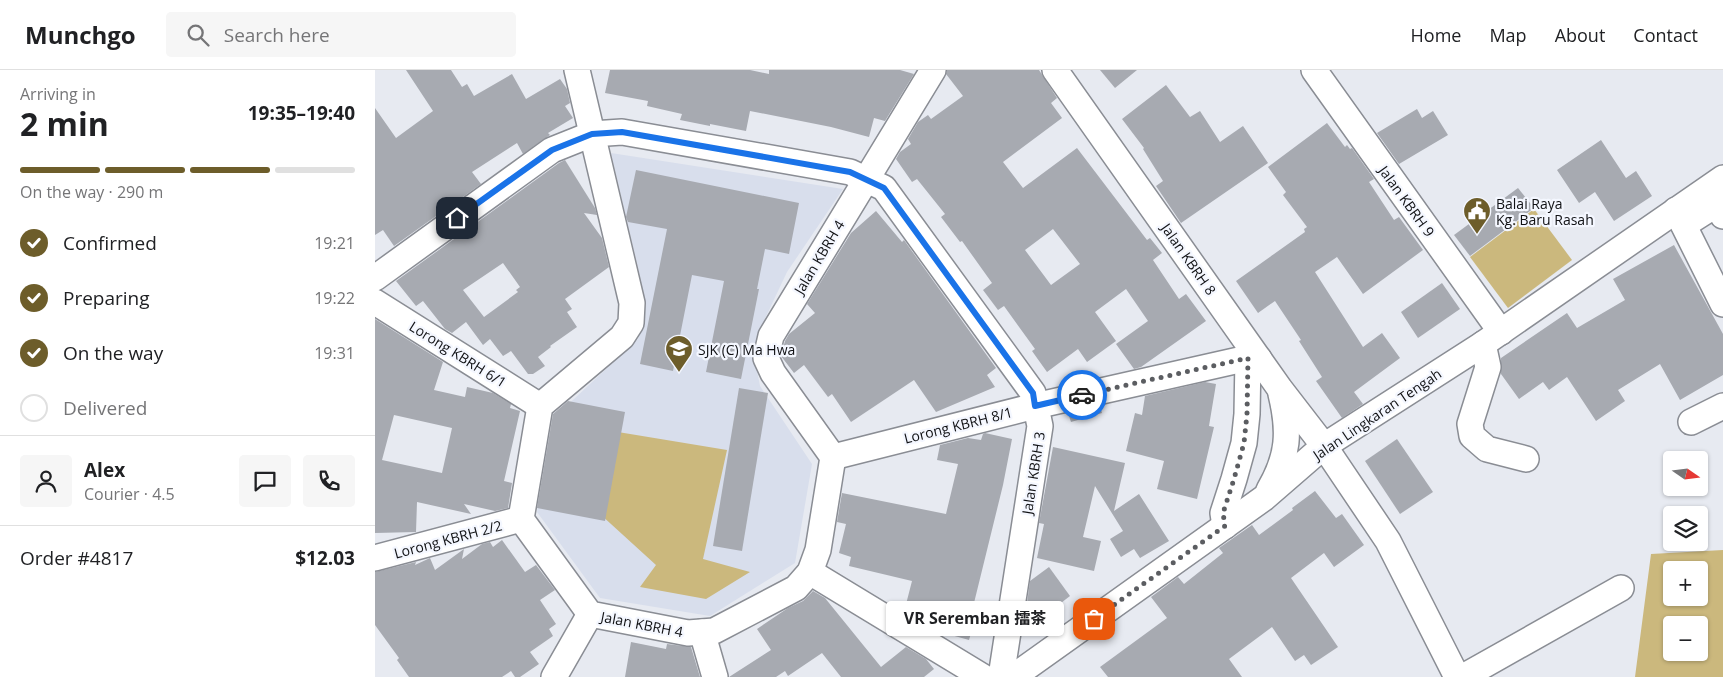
<!DOCTYPE html>
<meta charset="utf-8">
<style>
:root{--surface:#fff;--page:#f6f6f6;--text:#202124;--muted:#757577;--line:#e0e0e0;--accent:#6d5d2a}
body{margin:0;font-family:"Open Sans","Noto Sans SC",sans-serif;background:var(--page);color:var(--text);height:100vh;display:flex;flex-direction:column;font-size:19px;white-space:nowrap}
*{box-sizing:border-box;margin:0}
p{font-size:16px;color:var(--muted)}
.icon{flex:none;width:28px;height:28px;fill:none;stroke:currentColor;stroke-width:2;stroke-linecap:round;stroke-linejoin:round}
.map{position:relative;flex:1;overflow:hidden}
.sheet{display:flex;flex-direction:column;background:var(--surface);width:375px}
.sheet>*{flex:none}
.needle{width:32px;rotate:104deg}
.controls{position:absolute;left:1288px;top:381px;display:grid;gap:10px}
.controls a{display:grid;place-items:center;width:45px;height:45px;border-radius:5px;background:var(--surface);box-shadow:0 1px 4px #0004;font-size:25px}
.pin{position:absolute;display:grid;place-items:center;width:42px;height:42px;color:#fff;margin:-21px;border-radius:10px;box-shadow:0 2px 8px #0006}
.courier{position:absolute;display:grid;place-items:center;width:50px;height:50px;margin:-25px;border:4px solid #1a73e8;border-radius:50%;background:#fff;color:#222;box-shadow:0 1px 6px #0007}
.bubble{position:absolute;height:35px;border-radius:5px;background:var(--surface);box-shadow:0 1px 4px #0004;font-size:16px;font-weight:700;line-height:35px;text-align:center}
.summary em{font-style:normal;font-weight:700}
.summary div{display:flex;flex-direction:column-reverse}
.summary{display:flex;align-items:center;justify-content:space-between;height:85px;padding:0 20px}
h1{font-size:32px;font-weight:700;line-height:38px}
.bar{display:grid;grid-template-columns:repeat(4,1fr);gap:8px 5px;align-content:center;height:60px;padding:0 20px}
.bar i{height:6px;border-radius:4px;background:var(--line)}
.bar .current{background:var(--accent)}
.bar p{grid-column:span 4}
.line{display:flex;align-items:center;gap:12px;padding:0 20px;border-top:1px solid var(--line)}
.line div{flex:1}
.round{display:grid;place-items:center;flex:none;width:52px;height:52px;border-radius:5px;background:var(--page)}
ol{padding:0 20px;list-style:none}
li{display:flex;align-items:center;gap:15px;height:55px}
li p{margin-inline-start:auto}
li .icon{padding:5px;border-radius:50%;background:var(--accent);color:#fff;stroke-width:4}
li:last-child{color:var(--muted)}
li i{width:28px;height:28px;border:2px solid var(--line);border-radius:50%}
header{display:flex;align-items:center;gap:30px;box-sizing:border-box;height:70px;padding:0 25px;background:var(--surface);border-bottom:1px solid var(--line)}
header strong{font-size:24px}
nav{display:flex;gap:28px;margin-inline-start:auto;font-size:18px}
.search{width:350px;height:45px;background:var(--page);display:flex;align-items:center;gap:12px;box-sizing:border-box;padding:0 18px;border-radius:5px;color:var(--muted);font-size:19px}
main{display:flex;flex:1;min-height:0}
.map>svg:first-child{display:block}
.built{fill:#d8deec}
.green{fill:#cbb87d;fill-rule:evenodd}
.building{fill:#a7aab1;fill-rule:evenodd}
.lines{fill:none;stroke-linecap:round;stroke-linejoin:round}
.minor-casing{stroke:#8a8d94;stroke-width:28}
.minor{stroke:#fff;stroke-width:25}
.done{stroke:#5b5d61;stroke-width:5;stroke-dasharray:0 9}
.route{stroke:#1a73e8;stroke-width:6}
.labels{text-anchor:middle;dominant-baseline:central;stroke-width:4.5;stroke-linejoin:round;paint-order:stroke}
.street-label{font-size:14px;fill:#101114;stroke:#f4f7ff}
.poi-label{font-size:14px;fill:#101114;stroke:#f4f7ff;text-anchor:start}
</style>
<header>
<strong>Munchgo</strong>
<div class="search"><svg class="icon" aria-label="search" viewBox="0 0 24 24"><circle cx="10" cy="10" r="6"/><path d="M15 15l6 6"/></svg>Search here</div>
<nav><a>Home</a><a>Map</a><a>About</a><a>Contact</a></nav>
</header>
<main>
<section class="sheet">
<div class="summary"><div><h1>2 min</h1><p>Arriving in</p></div><em>19:35–19:40</em></div>
<div class="bar"><i class="current"></i><i class="current"></i><i class="current"></i><i></i><p>On the way · 290 m</p></div>
<ol>
<li><svg class="icon" aria-label="check" viewBox="0 0 24 24"><path d="M5 12l5 5 9-10"/></svg>Confirmed<p>19:21</p></li>
<li><svg class="icon" aria-label="check" viewBox="0 0 24 24"><path d="M5 12l5 5 9-10"/></svg>Preparing<p>19:22</p></li>
<li><svg class="icon" aria-label="check" viewBox="0 0 24 24"><path d="M5 12l5 5 9-10"/></svg>On the way<p>19:31</p></li>
<li><i></i>Delivered</li>
</ol>
<div class="line" style="height:90px"><a class="round"><svg class="icon" aria-label="person" viewBox="0 0 24 24"><circle cx="12" cy="8" r="4"/><path d="M4 21q1-7 8-7t8 7"/></svg></a><div><b>Alex</b><p>Courier · 4.5</p></div><a class="round"><svg class="icon" aria-label="chat" viewBox="0 0 24 24"><path d="M4 5h16v11H9l-5 4z"/></svg></a><a class="round"><svg class="icon" aria-label="phone" viewBox="0 0 24 24"><path d="M5 4h4l2 5-3 2q2 4 5 5l2-3 5 2v4C11 20 4 13 5 4z"/></svg></a></div>
<div class="line" style="height:65px"><div>Order #4817</div><b>$12.03</b></div>
</section>
<div class="map">
<svg width="1348" height="607" viewBox="0 0 1348 607">
<rect width="100%" height="100%" fill="#e7eaf1"/>
<path class="built" d="M 236,83 L 468,119 L 412,202 L 387,255 L 380,290 L 385,316 L 437,394 L 420,493 L 335,546 L 225,528 L 162,442 L 183,344 L 263,269 L 270,241 L 264,202 Z"/>
<g class="green">
<path d="M 1159,139 L 1197,190 L 1133,238 L 1095,187 Z"/>
<path d="M 243,362 L 352,380 L 328,489 L 375,502 L 331,529 L 265,517 L 281,495 L 225,444 Z"/>
<path d="M 1348,480 L 1348,607 L 1260,607 L 1276,484 ZM 1296,500 L 1324,500 L 1324,528 L 1296,528 ZM 1296,555 L 1324,555 L 1324,582 L 1296,582 Z"/>
</g>
<g class="building">
<path d="M 31,0 L 76,0 L 87,17 L 92,14 L 99,26 L 137,4 L 151,29 L 185,9 L 192,19 L 195,33 L 190,36 L 198,48 L 173,63 L 175,65 L 148,84 L 142,73 L 97,102 L 106,114 L 19,176 L 8,160 L 0,165 L 0,38 L 21,68 L 58,41 Z"/>
<path d="M 235,0 L 375,0 L 394,4 L 394,0 L 525,0 L 539,4 L 510,51 L 499,48 L 494,67 L 456,57 L 375,41 L 371,61 L 335,54 L 335,56 L 305,50 L 307,44 L 272,36 L 273,31 L 230,23 Z"/>
<path d="M 572,0 L 664,0 L 682,28 L 676,33 L 687,48 L 628,92 L 648,118 L 702,78 L 772,170 L 775,168 L 787,183 L 778,190 L 804,229 L 811,224 L 831,251 L 766,297 L 759,299 L 741,274 L 773,251 L 751,219 L 720,242 L 741,271 L 712,292 L 703,279 L 672,302 L 657,281 L 660,279 L 629,236 L 623,240 L 608,220 L 617,213 L 587,171 L 585,172 L 566,147 L 570,144 L 542,109 L 537,112 L 521,89 L 525,82 L 536,74 L 533,69 L 543,52 L 553,45 L 556,49 L 588,26 L 571,4 ZM 678,159 L 705,194 L 676,215 L 650,180 Z"/>
<path d="M 725,0 L 762,0 L 740,18 Z"/>
<path d="M 791,15 L 815,47 L 825,41 L 845,72 L 868,56 L 893,93 L 806,153 L 781,116 L 788,111 L 768,79 L 769,78 L 747,49 Z"/>
<path d="M 1042,39 L 1047,48 L 1058,41 L 1073,65 L 1024,94 L 1002,63 Z"/>
<path d="M 952,53 L 970,77 L 972,75 L 975,79 L 977,78 L 999,109 L 994,112 L 1019,150 L 1024,147 L 1048,180 L 988,224 L 962,187 L 940,202 L 988,277 L 1007,263 L 1025,288 L 979,322 L 988,334 L 967,348 L 941,311 L 947,307 L 924,271 L 926,270 L 900,231 L 883,243 L 861,211 L 930,162 L 929,159 L 932,157 L 908,125 L 911,122 L 893,97 Z"/>
<path d="M 1226,70 L 1251,108 L 1261,101 L 1277,126 L 1239,151 L 1220,122 L 1204,133 L 1182,100 Z"/>
<path d="M 190,90 L 220,138 L 222,145 L 209,143 L 227,168 L 234,197 L 190,229 L 197,239 L 192,242 L 202,257 L 175,276 L 176,277 L 163,287 L 170,296 L 158,304 L 153,304 L 136,281 L 128,286 L 115,269 L 108,275 L 91,252 L 77,263 L 70,259 L 48,231 L 41,236 L 21,211 L 184,93 ZM 128,193 L 145,217 L 141,220 L 143,222 L 109,247 L 88,220 Z"/>
<path d="M 261,100 L 424,133 L 414,184 L 390,179 L 382,219 L 384,219 L 366,309 L 331,302 L 349,211 L 317,205 L 298,301 L 265,294 L 292,159 L 253,152 L 251,147 Z"/>
<path d="M 1143,118 L 1159,138 L 1095,186 L 1079,165 Z"/>
<path d="M 501,141 L 527,172 L 529,170 L 621,298 L 612,305 L 620,317 L 561,342 L 539,310 L 476,352 L 457,324 L 453,327 L 429,295 L 419,303 L 406,286 L 410,271 L 414,264 L 440,243 L 432,234 L 476,163 Z"/>
<path d="M 1299,175 L 1348,264 L 1348,305 L 1305,330 L 1285,294 L 1243,320 L 1250,331 L 1221,351 L 1192,307 L 1174,320 L 1168,312 L 1144,329 L 1126,304 L 1126,288 L 1192,243 L 1202,258 L 1250,230 L 1238,209 Z"/>
<path d="M 1067,213 L 1085,239 L 1043,268 L 1026,242 Z"/>
<path d="M 0,249 L 68,292 L 59,320 L 90,327 L 92,317 L 118,323 L 136,334 L 135,338 L 145,341 L 129,411 L 137,413 L 133,438 L 120,441 L 89,434 L 96,444 L 42,432 L 41,462 L 0,463 ZM 19,345 L 77,358 L 67,403 L 7,390 Z"/>
<path d="M 830,312 L 841,314 L 834,356 L 839,357 L 822,429 L 782,419 L 789,391 L 751,381 L 760,343 L 767,345 L 770,326 Z"/>
<path d="M 364,318 L 393,323 L 367,481 L 338,476 Z"/>
<path d="M 193,331 L 250,342 L 230,451 L 162,438 L 178,344 Z"/>
<path d="M 725,336 L 727,343 L 696,352 L 693,343 Z"/>
<path d="M 610,363 L 637,369 L 628,415 L 598,537 L 603,539 L 594,570 L 558,560 L 529,542 L 537,511 L 474,496 L 476,487 L 464,483 L 471,454 L 462,452 L 467,423 L 571,444 L 583,394 L 562,390 L 565,375 L 593,368 L 606,370 L 608,364 Z"/>
<path d="M 1022,369 L 1058,422 L 1025,444 L 990,391 Z"/>
<path d="M 678,377 L 750,393 L 739,441 L 764,424 L 794,471 L 765,488 L 759,479 L 746,487 L 735,469 L 748,461 L 720,416 L 708,467 L 726,471 L 719,501 L 662,488 L 669,454 L 664,453 Z"/>
<path d="M 940,421 L 961,448 L 967,444 L 989,475 L 959,497 L 949,483 L 916,508 L 963,577 L 936,595 L 929,585 L 920,591 L 897,557 L 854,589 L 867,607 L 733,607 L 725,597 L 792,548 L 776,527 L 803,507 L 809,514 L 848,483 L 844,478 L 877,455 L 884,465 L 918,440 L 917,438 Z"/>
<path d="M 127,470 L 150,502 L 161,495 L 180,520 L 165,530 L 181,554 L 174,559 L 178,566 L 155,582 L 164,594 L 145,607 L 140,607 L 136,601 L 127,607 L 34,607 L 22,590 L 24,588 L 0,555 L 0,502 L 41,492 L 40,495 L 55,488 L 60,500 L 89,479 L 87,489 L 107,474 L 115,472 L 118,477 Z"/>
<path d="M 674,497 L 695,526 L 656,556 L 650,548 L 655,511 Z"/>
<path d="M 438,521 L 450,528 L 506,597 L 531,577 L 551,589 L 559,599 L 549,607 L 466,607 L 447,583 L 413,606 L 410,601 L 401,607 L 354,607 L 396,580 L 382,559 L 413,538 L 428,531 Z"/>
<path d="M 256,572 L 291,579 L 292,574 L 316,577 L 325,607 L 250,607 Z"/>
</g>
<g class="lines">
<defs>
<g id="minor">
<path d="M 202,0 L 257,233 L 256,253 L 247,267 L 165,336 L 146,449 L 215,544 L 313,563 L 339,561 L 421,518 L 435,502 L 443,480 L 458,387 L 398,303 L 391,288 L 396,266 L 558,0"/>
<path d="M 680,0 L 905,319 L 949,376 L 1013,471 L 1082,607"/>
<path d="M 939,0 L 1126,262"/>
<path d="M 1301,140 L 1348,234"/>
<path d="M 1309,155 L 1342,134 L 1348,146"/>
<path d="M 0,208 L 177,80 L 217,64 L 247,62 L 475,102 L 509,118 L 658,323 L 665,356 L 626,607"/>
<path d="M 0,232 L 165,336"/>
<path d="M 1108,274 L 1113,297 L 1095,354 L 1097,366 L 1112,379 L 1151,389"/>
<path d="M 1316,352 L 1348,336"/>
<path d="M 458,387 L 660,336 L 873,288 L 884,289"/>
<path d="M 894,420 C 914,386 915,361 906,324"/>
<path d="M 850,456 L 848,443 L 859,409 L 869,373 L 872,344 L 873,288"/>
<path d="M 0,488 L 146,449"/>
<path d="M 435,502 L 608,607"/>
<path d="M 327,562 L 340,607"/>
<path d="M 179,607 L 215,544"/>
<path d="M 638,607 L 889,428 L 949,376 L 1108,274 L 1348,108"/>
<path d="M 1088,607 L 1246,518"/>
</g>
</defs>
<use href="#minor" class="minor-casing"/>
<use href="#minor" class="minor"/>
</g>
<g class="lines">
<path class="done" d="M 707,325 L 873,288 L 872,344 L 869,373 L 859,409 L 848,443 L 850,456 L 719,549"/>
<path class="route" d="M 82,148 L 177,80 L 217,64 L 247,62 L 475,102 L 509,118 L 658,323 L 660,336 L 707,325"/>
</g>
<defs>
<symbol id="civic-pin" viewBox="-11 -11 22 30"><path d="M0 17L-7.5 6A9.5 9.5 0 1 1 7.5 6Z" fill="#6d5d2a" stroke="#f4f7ff"/><path d="M-.6-6.5H3V-4.5H.6V-3L4-1V1h2V6H-6V1h2V-1L-.6-3ZM-1.2 2.5V6h2.4V2.5Z" fill="#fff"/></symbol>
<symbol id="school-pin" viewBox="-11 -11 22 30"><path d="M0 17L-7.5 6A9.5 9.5 0 1 1 7.5 6Z" fill="#6d5d2a" stroke="#f4f7ff"/><path d="M0-5L7-2L0 1L-7-2ZM-4 1L0 2.5L4 1V4Q0 6-4 4Z" fill="#fff"/></symbol>
</defs>
<g fill-rule="evenodd">
<use href="#civic-pin" x="1086" y="125" width="32" height="43"/>
<use href="#school-pin" x="288" y="263" width="32" height="43"/>
</g>
<g class="labels">
<g class="street-label">
<text transform="translate(1032 131) rotate(54)">Jalan KBRH 9</text>
<text transform="translate(444 187) rotate(-59)">Jalan KBRH 4</text>
<text transform="translate(814 189) rotate(55)">Jalan KBRH 8</text>
<text transform="translate(83 284) rotate(32)">Lorong KBRH 6/1</text>
<text transform="translate(1002 344) rotate(-34)">Jalan Lingkaran Tengah</text>
<text transform="translate(583 355) rotate(-14)">Lorong KBRH 8/1</text>
<text transform="translate(658 403) rotate(-81)">Jalan KBRH 3</text>
<text transform="translate(73 469) rotate(-15)">Lorong KBRH 2/2</text>
<text transform="translate(267 554) rotate(11)">Jalan KBRH 4</text>
</g>
<g class="poi-label">
<text x="1121" y="133">Balai Raya<tspan x="1121" dy="16">Kg. Baru Rasah</tspan></text>
<text x="323" y="279">SJK (C) Ma Hwa</text>
</g>
</g>
</svg>
<div class="controls">
<a><svg class="needle" viewBox="-14 -14 28 28"><path d="M0-13l5 13h-10z" fill="#e53935"/><path d="M0 13l5-13h-10z" fill="#757577"/></svg></a>
<a><svg class="icon" aria-label="layers" viewBox="0 0 24 24"><path d="M12 4l9 5-9 5-9-5zM3 14l9 5 9-5"/></svg></a>
<a>+</a>
<a>−</a>
</div>
<div class="pin" style="left:719px;top:549px;background:#ea580c"><svg class="icon" aria-label="bag" viewBox="0 0 24 24"><path d="M5 8h14l-1 12H6zM9 8a3 3 0 0 1 6 0"/></svg></div>
<div class="pin" style="left:82px;top:148px;background:#1f2937"><svg class="icon" aria-label="home" viewBox="0 0 24 24"><path d="M3 11l9-7 9 7M6 9v11h12V9"/></svg></div>
<div class="courier" style="left:707px;top:325px"><svg class="icon" aria-label="car" viewBox="0 0 24 24"><path d="M5 17H2v-5l4-1 3-4h7l3 4 3 1v5h-3M9 17h6M6 11h13"/><circle cx="7" cy="17" r="2"/><circle cx="17" cy="17" r="2"/></svg></div>
<div class="bubble" style="left:511px;top:531px;width:178px">VR Seremban 擂茶</div>
</div>
</main>
